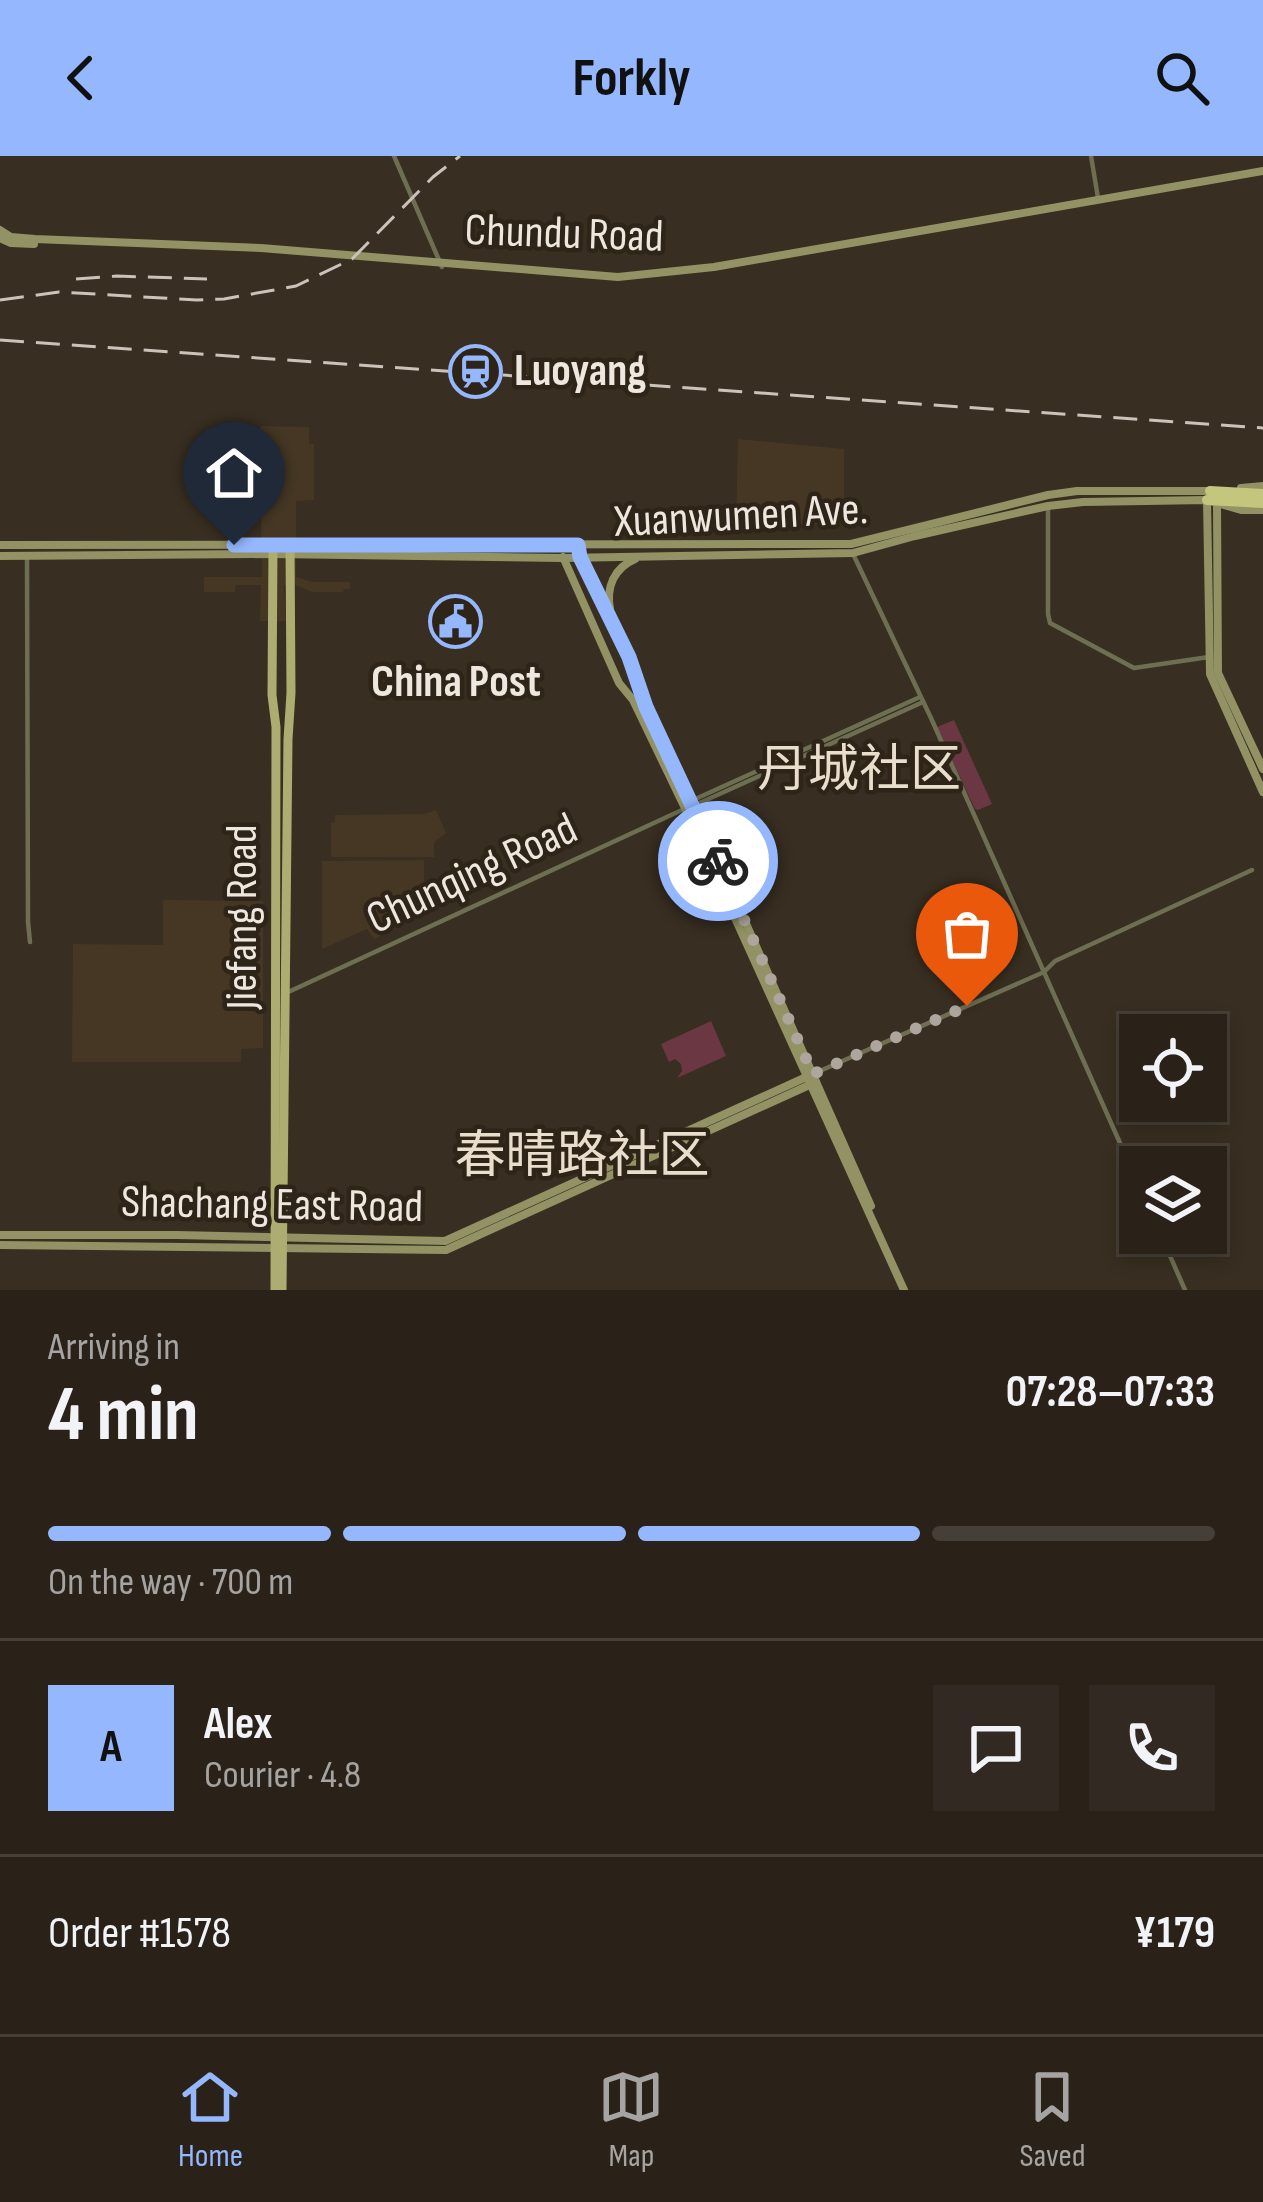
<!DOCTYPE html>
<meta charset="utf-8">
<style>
:root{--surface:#2a2219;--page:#322a22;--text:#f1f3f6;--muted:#a5a4a2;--line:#463f38;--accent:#94b7fd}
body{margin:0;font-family:"Sofia Sans Condensed","Noto Sans SC",sans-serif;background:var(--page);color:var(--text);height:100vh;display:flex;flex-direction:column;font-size:45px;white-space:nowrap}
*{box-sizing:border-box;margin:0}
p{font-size:39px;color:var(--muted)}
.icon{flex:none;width:66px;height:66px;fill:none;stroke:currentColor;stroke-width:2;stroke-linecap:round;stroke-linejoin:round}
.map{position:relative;height:1134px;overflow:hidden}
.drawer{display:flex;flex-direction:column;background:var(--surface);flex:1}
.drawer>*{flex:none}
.tools{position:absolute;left:1119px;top:858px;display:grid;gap:24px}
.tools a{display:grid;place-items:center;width:108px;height:108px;border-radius:0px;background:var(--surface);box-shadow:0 6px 18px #0003,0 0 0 3px var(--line);font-size:60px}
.pin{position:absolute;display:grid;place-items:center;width:102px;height:102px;color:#fff;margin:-123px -51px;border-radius:50% 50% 50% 0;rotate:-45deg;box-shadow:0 0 12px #0007}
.pin .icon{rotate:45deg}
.courier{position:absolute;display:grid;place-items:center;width:120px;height:120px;margin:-60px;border:9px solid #94b7fd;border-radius:50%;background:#fff;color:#222;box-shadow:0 3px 15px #0007}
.head em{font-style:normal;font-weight:700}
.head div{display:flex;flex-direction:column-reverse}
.head{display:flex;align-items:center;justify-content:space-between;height:204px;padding:0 48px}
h1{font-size:78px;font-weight:700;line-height:90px}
.bar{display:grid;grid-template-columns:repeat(4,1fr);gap:18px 12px;align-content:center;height:144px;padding:0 48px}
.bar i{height:15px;border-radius:9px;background:var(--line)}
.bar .active{background:var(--accent)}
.bar p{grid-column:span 4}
.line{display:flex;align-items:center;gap:30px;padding:0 48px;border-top:3px solid var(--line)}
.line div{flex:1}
.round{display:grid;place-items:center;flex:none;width:126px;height:126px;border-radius:0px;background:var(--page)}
header{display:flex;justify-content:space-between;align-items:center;height:156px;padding:0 48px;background:var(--accent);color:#111;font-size:54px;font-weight:700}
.tabs{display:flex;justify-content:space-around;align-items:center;height:168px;border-top:3px solid var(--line);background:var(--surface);font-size:33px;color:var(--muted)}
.tabs a{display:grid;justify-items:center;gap:6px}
.tabs .active{color:var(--accent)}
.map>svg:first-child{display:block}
.built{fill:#453724}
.green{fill:#6a3743}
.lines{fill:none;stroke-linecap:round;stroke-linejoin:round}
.street{stroke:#6e6f52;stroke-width:4.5}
.secondary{stroke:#929264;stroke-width:8}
.primary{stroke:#adad71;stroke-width:9}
.highway{stroke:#c5c67d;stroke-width:10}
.rail{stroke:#cbc3ba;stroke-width:3;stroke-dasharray:24 12;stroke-linecap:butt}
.done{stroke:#aea69c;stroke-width:12;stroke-dasharray:0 21.6}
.route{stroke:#94b7fd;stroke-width:15}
.labels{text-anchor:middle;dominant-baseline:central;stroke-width:9;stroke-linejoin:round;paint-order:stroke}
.street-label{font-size:45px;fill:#eee7df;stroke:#2e2417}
.poi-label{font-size:45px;font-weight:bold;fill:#eee7df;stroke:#2e2417;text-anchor:start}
.quarter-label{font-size:51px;fill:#e9ddcc;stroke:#2e2417}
</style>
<header><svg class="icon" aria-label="back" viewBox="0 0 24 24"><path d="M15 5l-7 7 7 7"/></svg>Forkly<svg class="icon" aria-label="search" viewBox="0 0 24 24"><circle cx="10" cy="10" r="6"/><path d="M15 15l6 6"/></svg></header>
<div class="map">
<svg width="1263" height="1134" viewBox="0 0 1263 1134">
<rect width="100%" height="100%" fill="#382e21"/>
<g class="built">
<path d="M 260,270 L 309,271 L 309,288 L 314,288 L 314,344 L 296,345 L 296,421 L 313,426 L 350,426 L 350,433 L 344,433 L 343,436 L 312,436 L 295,429 L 284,429 L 286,465 L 260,465 L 261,429 L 236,429 L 235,436 L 204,436 L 204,421 L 262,421 L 261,343 L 259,363 L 251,363 L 252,336 L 261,335 Z"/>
<path d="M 738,283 L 844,293 L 844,368 L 736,368 Z"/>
<path d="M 436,654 L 446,677 L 434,686 L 434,701 L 331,701 L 331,667 L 335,667 L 335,659 L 423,658 Z"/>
<path d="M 424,704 L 424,758 L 374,783 L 367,773 L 322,793 L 322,705 Z"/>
<path d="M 163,744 L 263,745 L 263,892 L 241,893 L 241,906 L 72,906 L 73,788 L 163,789 Z"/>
</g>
<g class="green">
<path d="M 954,564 L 992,648 L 978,654 L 975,653 L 937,571 Z"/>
<path d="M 711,865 L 726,900 L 677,922 L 682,915 L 681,908 L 675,903 L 669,906 L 661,888 Z"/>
</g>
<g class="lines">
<g class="street">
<path d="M 394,0 L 442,111"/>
<path d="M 1091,0 L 1098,42"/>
<path d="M 1048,350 L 1048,458 L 1050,467 L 1134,512 L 1209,501"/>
<path d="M 27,399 L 28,766 L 30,786"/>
<path d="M 854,400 L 931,562 L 1140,1032"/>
<path d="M 691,645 L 920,541"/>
<path d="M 693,650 L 923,546"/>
<path d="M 284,838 L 682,654"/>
<path d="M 813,918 L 1044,816 L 1055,805 L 1252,714"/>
<path d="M 1160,1077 L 1185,1134"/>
</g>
<g class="secondary">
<path d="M 0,74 L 11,81 L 35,83 L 261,92 L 618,121 L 714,111 L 1263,15"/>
<path d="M 0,82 L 11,87 L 34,88"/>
<path d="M 1241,332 L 1263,330"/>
<path d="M 1207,344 L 1210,518 L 1263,636"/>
<path d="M 1217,349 L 1218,517 L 1263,613"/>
<path d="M 0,389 L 851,388 L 1048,339 L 1077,335 L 1214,335"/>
<path d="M 578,389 L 579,401 L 629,501 L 646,551 L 694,650 L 871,1050"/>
<path d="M 0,400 L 273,398 L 563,402 L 853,397 L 915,380 L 1048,350 L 1083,346 L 1207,344 L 1241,354 L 1263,354"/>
<path d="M 563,401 L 619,527 L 633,544 L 685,652 L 904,1134"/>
<path d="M 610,453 C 606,431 614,412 635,403"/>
<path d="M 0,1079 L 177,1079 L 445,1085 L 813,918"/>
<path d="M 0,1089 L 446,1094 L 816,926"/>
</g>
<g class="primary">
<path d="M 273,389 L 272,539 L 276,571 L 275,1134"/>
<path d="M 282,1134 L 288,583 L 291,537 L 290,388"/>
</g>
<g class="highway">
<path d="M 1210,335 L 1263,338"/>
<path d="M 1207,344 L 1263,347"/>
</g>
<g class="rail">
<path d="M 76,123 L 117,120 L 207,123"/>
<path d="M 0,144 L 59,136 L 197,144 L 224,143 L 296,130 L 352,103 L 433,21 L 460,0"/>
<path d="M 0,184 L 1263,272"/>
</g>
</g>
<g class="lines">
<path class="done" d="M 718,705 L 813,918 L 967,850"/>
<path class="route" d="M 234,389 L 578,389 L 580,401 L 629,501 L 646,551 L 718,705"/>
</g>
<defs>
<symbol id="station-ring" viewBox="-11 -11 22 22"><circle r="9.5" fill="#2e2417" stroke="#94b7fd" stroke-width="1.5"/><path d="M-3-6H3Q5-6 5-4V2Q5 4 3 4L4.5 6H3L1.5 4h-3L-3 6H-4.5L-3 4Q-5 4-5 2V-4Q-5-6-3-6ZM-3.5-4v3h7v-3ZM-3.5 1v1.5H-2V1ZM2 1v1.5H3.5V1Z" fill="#94b7fd"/></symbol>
<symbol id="civic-ring" viewBox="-11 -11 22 22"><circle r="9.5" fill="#2e2417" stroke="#94b7fd" stroke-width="1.5"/><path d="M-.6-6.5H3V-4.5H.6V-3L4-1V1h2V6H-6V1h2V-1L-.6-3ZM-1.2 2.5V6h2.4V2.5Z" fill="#94b7fd"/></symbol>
</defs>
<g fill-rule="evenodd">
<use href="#station-ring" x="446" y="186" width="59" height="59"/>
<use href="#civic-ring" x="426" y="436" width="59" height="59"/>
</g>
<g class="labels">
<g class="street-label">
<text transform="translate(564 78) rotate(2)">Chundu Road</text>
<text transform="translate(741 360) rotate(-3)">Xuanwumen Ave.</text>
<text transform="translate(472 718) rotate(-25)">Chunqing Road</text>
<text transform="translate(242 761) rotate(-90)">Jiefang Road</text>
<text transform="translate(272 1049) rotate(1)">Shachang East Road</text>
</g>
<g class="poi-label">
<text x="514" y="215">Luoyang</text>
<text x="456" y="526" text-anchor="middle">China Post</text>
</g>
<g class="quarter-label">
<text x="859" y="614">丹城社区</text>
<text x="582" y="1000">春晴路社区</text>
</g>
</g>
</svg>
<div class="tools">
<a><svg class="icon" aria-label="locate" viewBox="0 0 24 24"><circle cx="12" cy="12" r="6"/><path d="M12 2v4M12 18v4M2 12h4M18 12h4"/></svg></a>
<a><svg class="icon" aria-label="layers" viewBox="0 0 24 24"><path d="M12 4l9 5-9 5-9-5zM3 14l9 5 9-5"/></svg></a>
</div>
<div class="pin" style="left:967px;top:850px;background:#ea580c"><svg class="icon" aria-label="bag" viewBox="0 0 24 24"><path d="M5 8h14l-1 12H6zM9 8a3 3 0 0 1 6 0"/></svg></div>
<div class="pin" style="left:234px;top:389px;background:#1f2937"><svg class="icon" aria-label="home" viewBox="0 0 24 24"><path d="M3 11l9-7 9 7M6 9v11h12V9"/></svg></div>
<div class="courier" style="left:718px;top:705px"><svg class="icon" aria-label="bike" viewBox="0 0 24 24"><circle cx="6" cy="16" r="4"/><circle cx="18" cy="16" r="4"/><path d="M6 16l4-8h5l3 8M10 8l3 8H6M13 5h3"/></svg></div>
</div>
<section class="drawer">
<div class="head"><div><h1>4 min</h1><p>Arriving in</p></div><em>07:28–07:33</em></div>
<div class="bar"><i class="active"></i><i class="active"></i><i class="active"></i><i></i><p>On the way · 700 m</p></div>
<div class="line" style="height:216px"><b class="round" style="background:var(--accent);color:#111">A</b><div><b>Alex</b><p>Courier · 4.8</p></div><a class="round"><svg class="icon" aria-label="chat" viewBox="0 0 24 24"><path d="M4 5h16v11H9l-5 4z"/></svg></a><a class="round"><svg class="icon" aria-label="phone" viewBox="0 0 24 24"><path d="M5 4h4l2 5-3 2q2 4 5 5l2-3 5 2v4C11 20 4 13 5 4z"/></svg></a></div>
<div class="line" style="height:156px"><div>Order #1578</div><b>¥179</b></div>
</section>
<nav class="tabs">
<a class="active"><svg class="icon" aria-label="home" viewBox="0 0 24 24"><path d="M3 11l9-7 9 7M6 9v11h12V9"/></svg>Home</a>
<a><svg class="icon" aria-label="map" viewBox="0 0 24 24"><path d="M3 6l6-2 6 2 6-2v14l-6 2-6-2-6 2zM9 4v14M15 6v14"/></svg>Map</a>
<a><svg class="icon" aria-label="saved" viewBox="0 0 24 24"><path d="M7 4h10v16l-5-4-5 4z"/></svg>Saved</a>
</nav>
